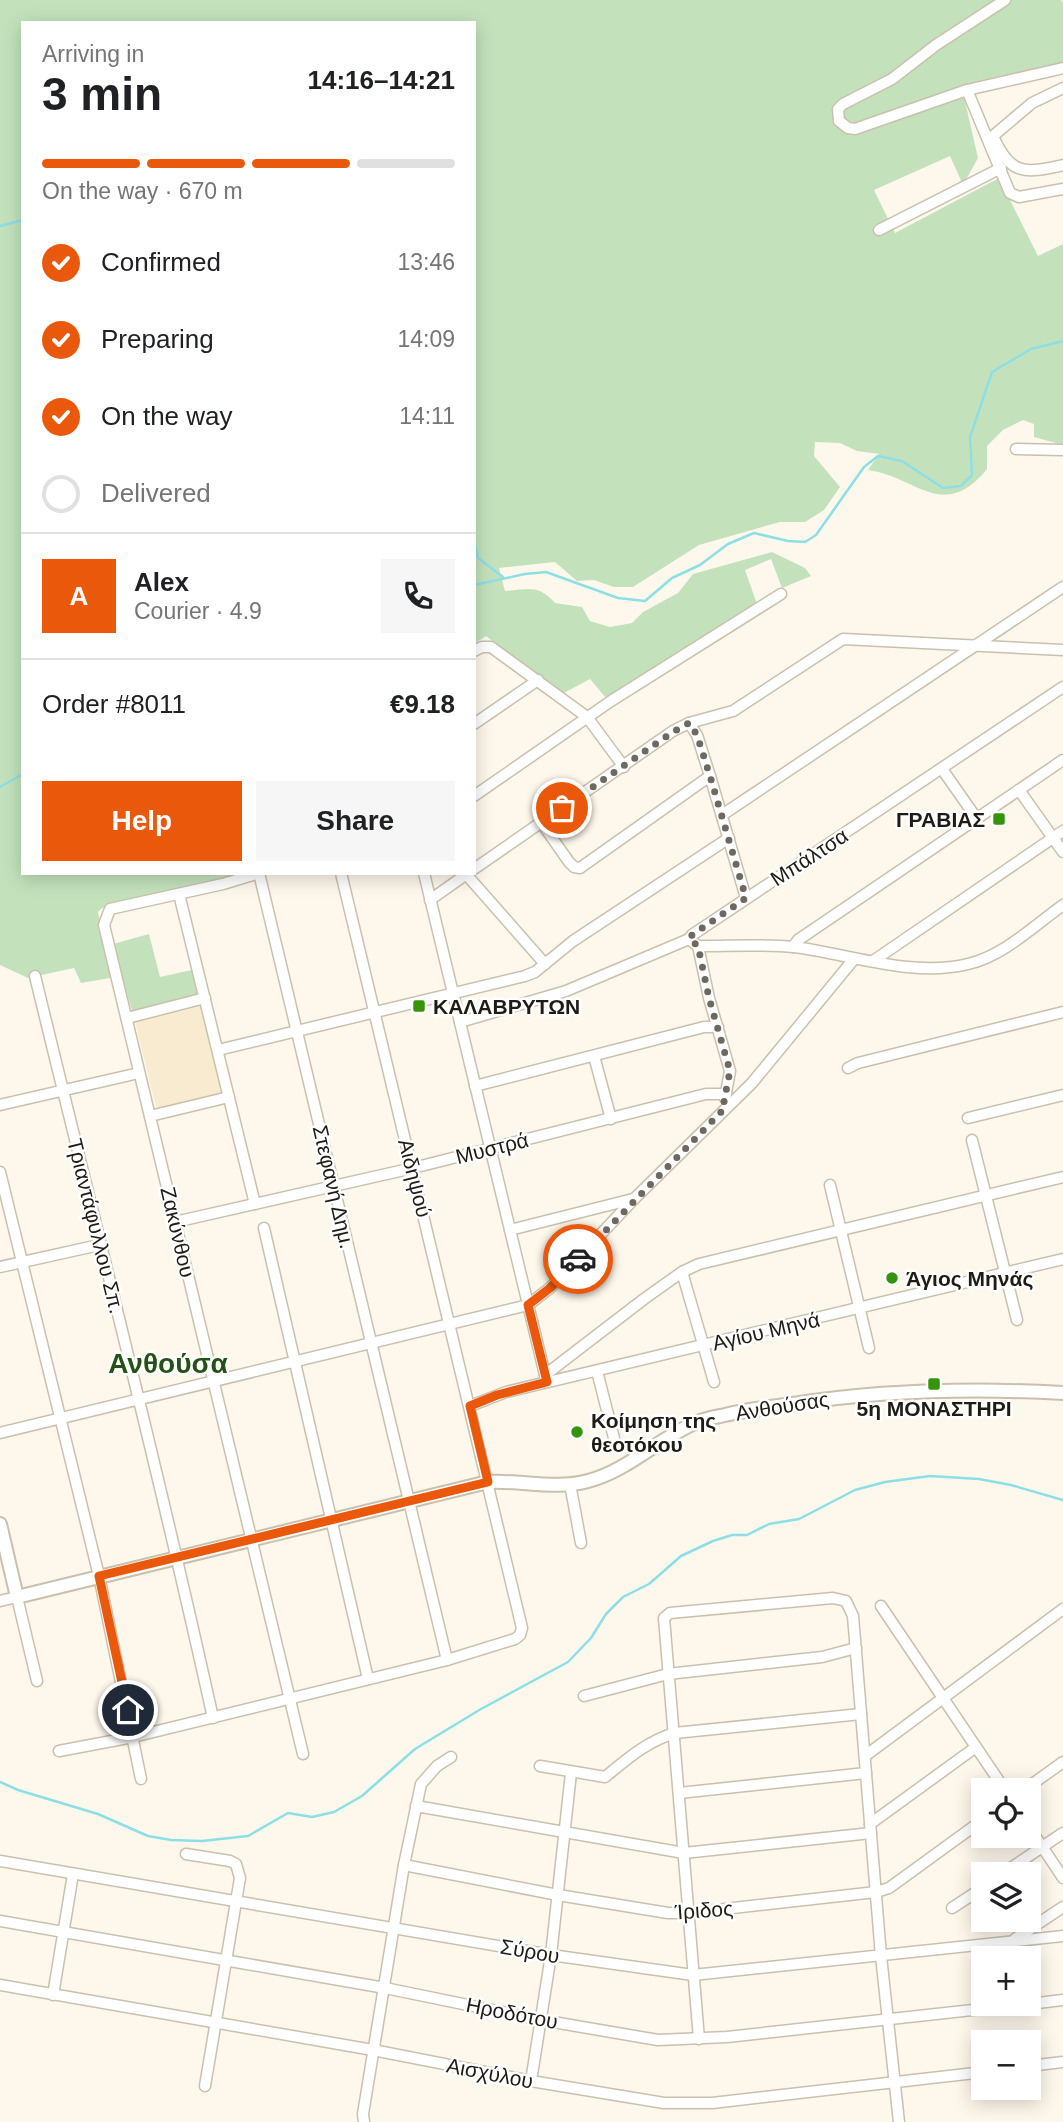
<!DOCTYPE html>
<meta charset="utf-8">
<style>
:root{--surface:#fff;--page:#f6f6f6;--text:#202124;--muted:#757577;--line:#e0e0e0;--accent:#ea580c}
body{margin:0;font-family:Helvetica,sans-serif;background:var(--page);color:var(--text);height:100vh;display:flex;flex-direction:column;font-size:26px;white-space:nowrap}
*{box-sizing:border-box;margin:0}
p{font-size:23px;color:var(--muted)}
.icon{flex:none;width:38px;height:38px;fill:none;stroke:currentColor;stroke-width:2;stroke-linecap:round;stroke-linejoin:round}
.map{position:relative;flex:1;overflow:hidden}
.side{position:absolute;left:21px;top:21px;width:455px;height:854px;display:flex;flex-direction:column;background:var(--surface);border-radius:0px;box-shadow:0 4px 18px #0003}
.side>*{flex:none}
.fabs{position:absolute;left:971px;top:1778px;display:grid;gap:14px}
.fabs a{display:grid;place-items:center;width:70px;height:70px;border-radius:0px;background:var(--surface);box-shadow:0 4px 18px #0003;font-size:35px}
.pin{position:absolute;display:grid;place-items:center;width:60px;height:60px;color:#fff;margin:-30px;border:4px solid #fff;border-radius:50%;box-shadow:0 2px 7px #0007}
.courier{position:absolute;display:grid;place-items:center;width:70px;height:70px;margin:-35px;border:5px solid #ea580c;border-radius:50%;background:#fff;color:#222;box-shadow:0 2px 9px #0007}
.summary em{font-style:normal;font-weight:800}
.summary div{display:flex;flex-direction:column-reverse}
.summary{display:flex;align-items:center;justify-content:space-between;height:119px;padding:0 21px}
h1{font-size:46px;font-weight:800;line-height:52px}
.bar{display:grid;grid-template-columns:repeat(4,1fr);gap:10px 7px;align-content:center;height:84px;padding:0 21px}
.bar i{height:9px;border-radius:5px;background:var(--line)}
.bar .on{background:var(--accent)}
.bar p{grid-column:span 4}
.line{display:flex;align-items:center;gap:18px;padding:0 21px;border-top:2px solid var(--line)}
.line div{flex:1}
.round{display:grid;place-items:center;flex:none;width:74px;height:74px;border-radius:0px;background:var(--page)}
ol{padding:0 21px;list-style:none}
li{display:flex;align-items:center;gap:21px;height:77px}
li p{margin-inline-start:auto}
li .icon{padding:7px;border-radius:50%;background:var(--accent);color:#fff;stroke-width:4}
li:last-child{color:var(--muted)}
li i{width:38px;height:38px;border:4px solid var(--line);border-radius:50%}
.cta{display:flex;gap:14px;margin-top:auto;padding:14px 21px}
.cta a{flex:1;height:80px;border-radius:0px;background:var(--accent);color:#fff;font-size:28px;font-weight:800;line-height:80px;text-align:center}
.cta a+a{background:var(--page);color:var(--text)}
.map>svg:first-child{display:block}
.built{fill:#f9ebcf}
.green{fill:#c3e2bc}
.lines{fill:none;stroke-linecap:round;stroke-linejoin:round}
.stream{stroke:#8ddfe5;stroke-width:2.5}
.minor-casing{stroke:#cac0ad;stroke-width:13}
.tertiary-casing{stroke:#cac0ad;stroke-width:16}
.minor{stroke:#fff;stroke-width:10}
.tertiary{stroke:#fff;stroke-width:12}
.done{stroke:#6d6960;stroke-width:7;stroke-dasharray:0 12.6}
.route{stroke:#ea580c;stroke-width:9}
.poi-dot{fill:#36930c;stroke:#fff;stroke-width:2.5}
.labels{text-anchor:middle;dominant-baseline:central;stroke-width:5;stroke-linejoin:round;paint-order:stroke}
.poi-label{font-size:21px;font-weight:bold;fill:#1f1c15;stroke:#fff;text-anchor:start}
.street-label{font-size:21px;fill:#1f1c15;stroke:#fff}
.district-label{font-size:28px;font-weight:bold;fill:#255117;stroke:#fff}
</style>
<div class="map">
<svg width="1063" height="2122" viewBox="0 0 1063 2122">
<rect width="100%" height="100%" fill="#fef8ec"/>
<path class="built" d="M 202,1006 L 224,1095 L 157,1111 L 135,1022 Z"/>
<path class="green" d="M 0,0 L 1061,0 L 1063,3 L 1063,65 L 962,88 L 978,158 L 963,185 L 950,156 L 874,190 L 895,233 L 999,178 L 1038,256 L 1063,244 L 1063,445 L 1034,437 L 1034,424 L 1023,420 L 1003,430 L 987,446 L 987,469 C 943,523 916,476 868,470 L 879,454 L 857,451 L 840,443 L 815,442 L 814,456 L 840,487 L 824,510 L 805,522 L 780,522 L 699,545 L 633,587 L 614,587 L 594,580 L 577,581 L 555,562 L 499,568 L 505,591 C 528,589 539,584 555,603 L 582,607 L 590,621 L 610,627 L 632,623 L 643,612 L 678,593 L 693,574 L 772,552 L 805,568 L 811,576 L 782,588 L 771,559 L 745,570 L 757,604 L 606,698 L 590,679 L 562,694 L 486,636 L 474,644 L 474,23 L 23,23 L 23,873 L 250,873 L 219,882 L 102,908 L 98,912 L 106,946 L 149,934 L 160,977 L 196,969 L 204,996 L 133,1014 L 122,976 L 81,983 L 74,968 L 28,978 L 0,965 Z"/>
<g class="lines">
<g class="stream">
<path d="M 0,226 L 23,220"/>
<path d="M 474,541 L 478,558 L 503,577"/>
<path d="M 474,585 L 525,574 L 546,572 L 618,598 L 645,601 L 672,578 L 700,565 L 728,544 L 754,533 L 788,541 L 805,542 L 816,535 L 864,467 L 878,456 L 902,461 L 943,488 L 961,486 L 972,475 L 970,437 L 992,372 L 1031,349 L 1063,341"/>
<path d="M 0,787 L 23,774"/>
<path d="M 0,1782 L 18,1790 L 98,1814 L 148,1836 L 171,1840 L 202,1841 L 248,1836 L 288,1813 L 312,1817 L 334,1812 L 362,1796 L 415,1749 L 481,1709 L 568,1662 L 591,1638 L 606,1614 L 623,1597 L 649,1584 L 681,1556 L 713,1541 L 732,1535 L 747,1535 L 769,1524 L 799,1519 L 855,1490 L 885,1482 L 930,1476 L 979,1479 L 1011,1485 L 1063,1500"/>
</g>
<defs>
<g id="minor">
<path d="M 1005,0 L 936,45 L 892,79 L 843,104 L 838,109 L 839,121 L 848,128 L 855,129 L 967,90 L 1063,68"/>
<path d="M 1063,88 L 1032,103 L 993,136 C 1010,175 1024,174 1063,165"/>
<path d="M 967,90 L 1010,193 L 1019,197 L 1063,189"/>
<path d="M 879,230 L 1001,168"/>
<path d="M 1016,449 L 1063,450"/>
<path d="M 474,651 L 482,647 L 491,647 L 587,717 L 624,767"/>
<path d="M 689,723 L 697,735 L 710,776 L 746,898"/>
<path d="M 474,724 L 538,680"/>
<path d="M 942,769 L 977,819"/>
<path d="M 1019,790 L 1063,852"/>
<path d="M 474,796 L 611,701 L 781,594"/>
<path d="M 722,815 L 1063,587"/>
<path d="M 541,822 L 569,862 L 574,867 L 580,868 L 710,776"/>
<path d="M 474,869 L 673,731 L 689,723 L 733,711 L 843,639 L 1063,650"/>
<path d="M 259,873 L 223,884 L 110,909 L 104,925 L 303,1754"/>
<path d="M 259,873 L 447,1660"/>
<path d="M 424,873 L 546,1379"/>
<path d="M 465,873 L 545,964"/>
<path d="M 179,894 L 255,1204"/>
<path d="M 430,900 L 468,873"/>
<path d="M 689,939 L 698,946 C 730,946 763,944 794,947 C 850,954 912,978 968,964 C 1003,956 1034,926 1063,905"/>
<path d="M 698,946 L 709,998 L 730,1071 L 725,1098"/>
<path d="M 793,947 L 798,940 L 1063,760"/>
<path d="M 873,961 L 1063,831"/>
<path d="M 35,976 C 95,1223 158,1469 213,1718"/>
<path d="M 127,1018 L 205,998"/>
<path d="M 460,1022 L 566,991 L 689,939 L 692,935 L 1063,687"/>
<path d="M 218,1050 L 525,976 L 535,972 L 573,941 L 729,838"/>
<path d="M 594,1056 L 611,1119"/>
<path d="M 848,1068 L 858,1063 L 1063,1012"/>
<path d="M 475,1086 L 704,1027 L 718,1027"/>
<path d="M 0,1105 L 139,1073"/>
<path d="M 150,1116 L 229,1097"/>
<path d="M 968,1118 L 1063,1095"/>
<path d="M 972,1140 L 1017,1320"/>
<path d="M 0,1172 L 99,1576 L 141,1779"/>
<path d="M 830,1185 L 869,1348"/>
<path d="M 175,1222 L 413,1168 L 706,1094 L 726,1094"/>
<path d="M 264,1228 L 368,1679"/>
<path d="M 510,1230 L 633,1199"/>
<path d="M 0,1267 L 99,1245"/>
<path d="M 682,1272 L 714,1382"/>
<path d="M 597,1371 L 614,1438"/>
<path d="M 545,1375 L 644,1299 L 682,1272 L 699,1264 L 1063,1177"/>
<path d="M 470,1406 L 506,1392 L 1063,1259"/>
<path d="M 0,1433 L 528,1305 L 550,1288 L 634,1199 L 752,1083 L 854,959"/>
<path d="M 570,1484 L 581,1543"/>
<path d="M 0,1601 L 17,1597 L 37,1681"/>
<path d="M 881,1606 L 1005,1790"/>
<path d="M 584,1696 L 668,1674 L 822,1657 L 856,1648"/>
<path d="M 59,1751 L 133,1737 L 447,1660 L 515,1639 L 520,1635 L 522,1628 L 341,873"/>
<path d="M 865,1756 L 1063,1609"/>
<path d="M 540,1766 L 605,1777 C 626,1760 647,1741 675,1733 L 861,1714"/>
<path d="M 1024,1790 L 1063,1762"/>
<path d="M 679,1793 L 866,1773"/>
<path d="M 416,1806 L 684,1853 L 871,1833"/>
<path d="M 870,1824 L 976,1747"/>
<path d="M 1029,1827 L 1063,1878"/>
<path d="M 186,1854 L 230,1861 L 236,1864 L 240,1878 L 205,2086"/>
<path d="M 0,1861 L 551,1955 L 693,1975 L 1063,1936"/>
<path d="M 404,1865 L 558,1895 L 668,1913 L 689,1913 L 876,1892 L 889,1888 L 984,1819"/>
<path d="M 1002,1874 L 1063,1833"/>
<path d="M 952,1908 L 984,1887"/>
<path d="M 0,1921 L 385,1988 L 541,2020 L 658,2040 L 727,2037 L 1027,2004"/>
<path d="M 1015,1939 L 1063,1907"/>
<path d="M 0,1985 L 373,2050 L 531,2081 L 664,2103 L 712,2103 L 984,2072"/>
<path d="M 53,1995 L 73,1874"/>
<path d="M 1029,2004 L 1063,2000"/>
<path d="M 699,2039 L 664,1618 L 670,1613 L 833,1598 L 846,1601 L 853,1616 L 881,1956 L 899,2122"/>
<path d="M 1029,2066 L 1063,2062"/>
<path d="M 531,2081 L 551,1955 L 571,1773"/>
<path d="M 364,2122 L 363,2114 L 404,1865 L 421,1784 L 437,1766 L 451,1757"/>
</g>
<path id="tertiary" d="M 0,1524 L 17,1597 L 488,1482 C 520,1480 556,1490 588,1481 C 627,1471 658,1439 695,1423 C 704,1419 716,1417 725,1415 C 748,1409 771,1407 793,1404 C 883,1390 972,1388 1063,1393"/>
</defs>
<use href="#minor" class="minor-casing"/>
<use href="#tertiary" class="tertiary-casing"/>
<use href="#minor" class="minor"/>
<use href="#tertiary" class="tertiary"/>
</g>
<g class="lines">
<path class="done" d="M 562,808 L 673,732 L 689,723 L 697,735 L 710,776 L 746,898 L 692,935 L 689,939 L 698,946 L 709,998 L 730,1071 L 724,1101 L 725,1108 L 578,1259"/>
<path class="route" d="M 128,1710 L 99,1576 L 488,1482 L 470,1406 L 497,1395 L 547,1382 L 528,1305 L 550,1288 L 578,1259"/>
</g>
<g class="poi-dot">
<rect x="992" y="812" width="14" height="14" rx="3.5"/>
<rect x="412" y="999" width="14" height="14" rx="3.5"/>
<circle cx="892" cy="1278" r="7"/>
<rect x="927" y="1377" width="14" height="14" rx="3.5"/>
<circle cx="577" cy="1432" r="7"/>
</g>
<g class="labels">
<g class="poi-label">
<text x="985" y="819" text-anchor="end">ΓΡΑΒΙΑΣ</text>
<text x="433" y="1006">ΚΑΛΑΒΡΥΤΩΝ</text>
<text x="906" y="1278">Άγιος Μηνάς</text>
<text x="934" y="1408" text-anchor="middle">5η ΜΟΝΑΣΤΗΡΙ</text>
<text x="591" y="1420">Κοίμηση της<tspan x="591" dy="24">θεοτόκου</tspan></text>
</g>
<g class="street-label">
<text transform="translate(809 857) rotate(-33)">Μπάλτσα</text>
<text transform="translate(492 1148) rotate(-14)">Μυστρά</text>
<text transform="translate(415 1178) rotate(76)">Αιδηψού</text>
<text transform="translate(334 1187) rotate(77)">Στεφανή Δημ.</text>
<text transform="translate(96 1226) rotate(76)">Τριαντάφυλλου Σπ.</text>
<text transform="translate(178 1232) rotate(77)">Ζακύνθου</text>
<text transform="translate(766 1331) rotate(-13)">Αγίου Μηνά</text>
<text transform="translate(782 1406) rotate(-9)">Ανθούσας</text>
<text transform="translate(704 1910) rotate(-4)">Ίριδος</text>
<text transform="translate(530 1951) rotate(10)">Σύρου</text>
<text transform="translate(512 2013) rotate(11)">Ηροδότου</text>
<text transform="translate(490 2073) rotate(11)">Αισχύλου</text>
</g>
<g class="district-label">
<text x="168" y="1363">Ανθούσα</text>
</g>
</g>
</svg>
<div class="fabs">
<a><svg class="icon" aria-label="locate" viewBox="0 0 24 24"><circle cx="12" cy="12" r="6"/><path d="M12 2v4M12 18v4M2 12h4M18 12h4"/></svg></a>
<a><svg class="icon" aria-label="layers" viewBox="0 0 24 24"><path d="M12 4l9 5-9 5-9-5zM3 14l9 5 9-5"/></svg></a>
<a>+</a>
<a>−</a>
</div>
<div class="pin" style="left:562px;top:808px;background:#ea580c"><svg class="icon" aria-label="bag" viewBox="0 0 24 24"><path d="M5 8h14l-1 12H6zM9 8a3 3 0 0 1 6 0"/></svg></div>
<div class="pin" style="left:128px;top:1710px;background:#1f2937"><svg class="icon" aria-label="home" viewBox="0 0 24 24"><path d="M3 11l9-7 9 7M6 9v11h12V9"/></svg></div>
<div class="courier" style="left:578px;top:1259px"><svg class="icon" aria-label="car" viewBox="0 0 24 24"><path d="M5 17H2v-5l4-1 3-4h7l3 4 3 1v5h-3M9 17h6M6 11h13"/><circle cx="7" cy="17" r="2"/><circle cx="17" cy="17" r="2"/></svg></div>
<section class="side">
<div class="summary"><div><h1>3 min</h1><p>Arriving in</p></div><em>14:16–14:21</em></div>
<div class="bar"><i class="on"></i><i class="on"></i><i class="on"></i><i></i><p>On the way · 670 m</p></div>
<ol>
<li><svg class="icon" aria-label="check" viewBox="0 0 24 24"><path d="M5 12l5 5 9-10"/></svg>Confirmed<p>13:46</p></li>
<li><svg class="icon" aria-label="check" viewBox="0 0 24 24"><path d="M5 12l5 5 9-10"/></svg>Preparing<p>14:09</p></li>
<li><svg class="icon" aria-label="check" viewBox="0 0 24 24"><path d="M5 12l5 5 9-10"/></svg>On the way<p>14:11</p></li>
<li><i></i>Delivered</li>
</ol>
<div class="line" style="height:126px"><b class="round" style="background:var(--accent);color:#fff">A</b><div><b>Alex</b><p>Courier · 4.9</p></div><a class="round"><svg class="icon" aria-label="phone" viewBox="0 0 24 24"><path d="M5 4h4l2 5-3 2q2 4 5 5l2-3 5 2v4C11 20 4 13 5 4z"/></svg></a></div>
<div class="line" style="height:91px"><div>Order #8011</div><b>€9.18</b></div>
<div class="cta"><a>Help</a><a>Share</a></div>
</section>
</div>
